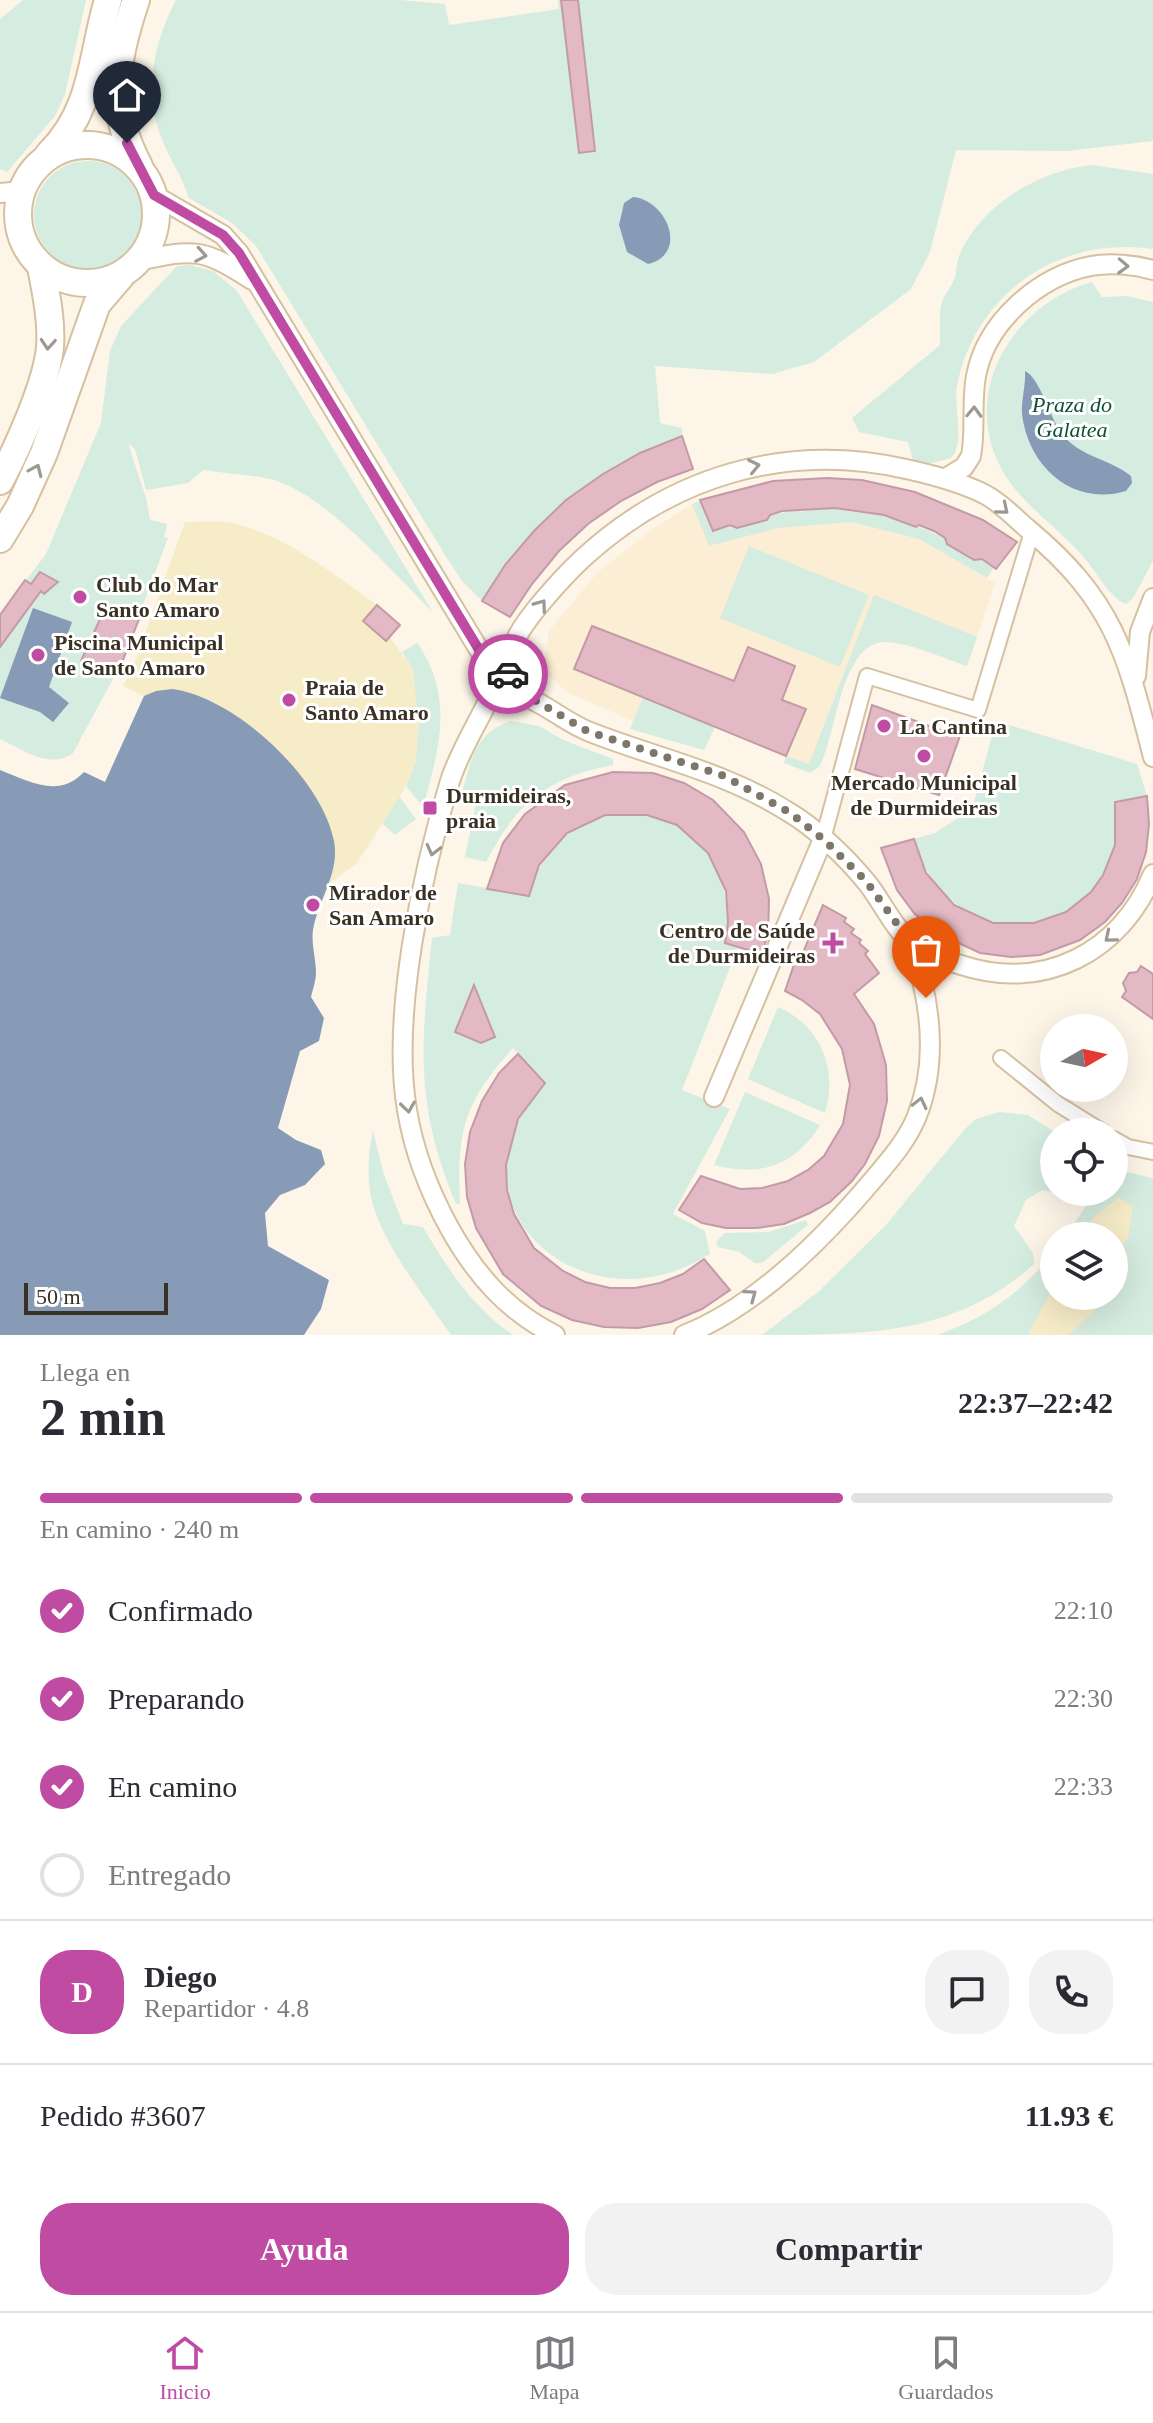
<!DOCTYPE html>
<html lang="es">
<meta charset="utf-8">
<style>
:root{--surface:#fff;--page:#f2f2f3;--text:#2b2b33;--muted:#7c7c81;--line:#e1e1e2;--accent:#c04ba3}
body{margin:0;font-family:Georgia,serif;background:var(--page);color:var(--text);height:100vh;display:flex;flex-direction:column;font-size:30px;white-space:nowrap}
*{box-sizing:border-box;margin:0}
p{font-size:26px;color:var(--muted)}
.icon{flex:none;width:44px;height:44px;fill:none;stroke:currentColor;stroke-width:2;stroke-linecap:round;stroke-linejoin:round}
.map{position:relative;height:1335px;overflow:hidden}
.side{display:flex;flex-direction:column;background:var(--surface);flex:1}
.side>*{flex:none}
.needle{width:52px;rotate:81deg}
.controls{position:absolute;left:1040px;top:1014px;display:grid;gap:16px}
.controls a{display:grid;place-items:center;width:88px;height:88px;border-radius:50%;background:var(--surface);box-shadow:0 8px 32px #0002;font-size:40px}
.scale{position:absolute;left:24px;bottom:20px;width:144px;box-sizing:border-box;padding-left:8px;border:4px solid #393124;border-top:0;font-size:22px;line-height:28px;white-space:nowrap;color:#393124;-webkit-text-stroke:6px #fff;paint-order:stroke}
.pin{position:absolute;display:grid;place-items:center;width:68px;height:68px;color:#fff;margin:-82px -34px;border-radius:50% 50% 50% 0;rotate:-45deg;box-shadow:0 0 8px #0007}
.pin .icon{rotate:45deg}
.courier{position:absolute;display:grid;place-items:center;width:80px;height:80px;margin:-40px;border:6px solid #c04ba3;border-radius:50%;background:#fff;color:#222;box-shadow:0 2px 10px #0007}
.headline em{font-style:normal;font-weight:700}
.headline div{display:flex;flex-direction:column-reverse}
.headline{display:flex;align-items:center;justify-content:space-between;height:136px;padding:0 40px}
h1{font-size:52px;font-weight:700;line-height:60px}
.bar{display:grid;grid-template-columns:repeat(4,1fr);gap:12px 8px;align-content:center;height:96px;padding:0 40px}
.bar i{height:10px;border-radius:6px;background:var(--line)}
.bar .current{background:var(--accent)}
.bar p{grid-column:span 4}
.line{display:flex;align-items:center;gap:20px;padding:0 40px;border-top:2px solid var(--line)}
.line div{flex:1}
.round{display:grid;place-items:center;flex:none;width:84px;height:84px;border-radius:32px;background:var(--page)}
ol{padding:0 40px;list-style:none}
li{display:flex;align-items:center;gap:24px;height:88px}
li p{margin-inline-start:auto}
li .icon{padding:8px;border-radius:50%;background:var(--accent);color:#fff;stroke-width:4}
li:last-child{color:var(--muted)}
li i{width:44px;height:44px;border:4px solid var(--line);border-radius:50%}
.primary-button{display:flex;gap:16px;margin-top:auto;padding:16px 40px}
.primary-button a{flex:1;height:92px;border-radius:32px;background:var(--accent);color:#fff;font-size:32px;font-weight:700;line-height:92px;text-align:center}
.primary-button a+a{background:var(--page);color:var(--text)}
.menu{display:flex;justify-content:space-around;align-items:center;height:112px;border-top:2px solid var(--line);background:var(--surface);font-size:22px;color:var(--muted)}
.menu a{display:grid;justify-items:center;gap:4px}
.menu .current{color:var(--accent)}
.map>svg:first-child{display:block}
.built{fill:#fcedd5}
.green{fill:#d5ece0}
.sand{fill:#f6ecc7}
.water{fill:#879bb7}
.building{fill:#e2b9c4;stroke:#c39ba6;stroke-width:2}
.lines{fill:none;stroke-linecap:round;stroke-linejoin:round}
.pedestrian-casing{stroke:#d5c1a0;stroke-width:18}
.minor-casing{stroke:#d5c1a0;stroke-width:22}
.secondary-casing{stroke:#d5c1a0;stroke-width:30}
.pedestrian{stroke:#fff;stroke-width:14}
.minor{stroke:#fff;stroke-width:18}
.secondary{stroke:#fff;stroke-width:26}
.oneway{stroke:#9c9892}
.done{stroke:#7e7669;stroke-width:8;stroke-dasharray:0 14.4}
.route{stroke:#c04ba3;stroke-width:10}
.poi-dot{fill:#c04ba3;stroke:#fff;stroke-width:3}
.labels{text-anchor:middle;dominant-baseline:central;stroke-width:6;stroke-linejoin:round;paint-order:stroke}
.park-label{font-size:22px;font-style:italic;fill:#0d5138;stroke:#fff}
.poi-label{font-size:22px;font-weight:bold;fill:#393124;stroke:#fff;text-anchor:start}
</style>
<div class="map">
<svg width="1153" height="1335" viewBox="0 0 1153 1335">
<rect width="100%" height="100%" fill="#fdf5e8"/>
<path class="built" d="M 692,504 L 710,546 L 778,528 L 851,522 L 919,539 L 995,583 L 977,637 L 874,596 L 809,765 L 643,698 L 633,721 L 567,692 L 550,676 L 545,661 L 549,631 L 597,573 L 651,530 Z"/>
<g class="green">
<path d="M 23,0 L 86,0 L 65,94 L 55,116 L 7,172 L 0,169 L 0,19 Z"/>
<path d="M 176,0 L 400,0 L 445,4 L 449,25 L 559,9 L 558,0 L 1153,0 L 1153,141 L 1067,151 L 956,150 L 930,252 L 911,289 L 814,362 L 772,374 L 655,366 L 660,423 L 682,428 L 682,436 C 592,472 534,518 482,601 L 462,581 L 445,555 L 256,246 L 232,223 L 189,198 C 182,176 169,158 161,137 C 143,92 154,41 176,0 Z"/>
<circle cx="88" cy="215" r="54"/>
<path d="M 1092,165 L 1153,174 L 1153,249 C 1060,235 975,293 957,386 C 953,408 966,442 951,458 L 928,464 L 913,460 L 908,442 L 859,432 L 852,418 L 940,345 C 941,332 938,314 942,302 C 944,294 951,288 954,280 C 957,272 956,263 959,256 C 980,205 1040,170 1092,165 Z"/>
<path d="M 190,265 L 213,271 L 237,291 L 432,611 C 391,571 330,499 277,481 C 254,474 227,474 203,470 L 188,483 L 146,490 L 135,449 L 128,443 L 146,498 L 150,520 L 167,524 L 164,537 L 168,538 L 120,666 L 73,753 C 49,770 24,750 0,739 L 0,615 L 46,554 L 101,423 L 110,351 L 121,326 L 177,266 Z"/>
<path d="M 1092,282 L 1102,297 L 1127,296 L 1153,302 L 1153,561 L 1133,598 L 1126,604 C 1112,601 1093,567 1082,555 C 1055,525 1023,506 1002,470 C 959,392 1013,304 1092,282 Z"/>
<path d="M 702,500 L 714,531 L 733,523 L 767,520 L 768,516 L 799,509 L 801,512 L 822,508 L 848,509 L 850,512 C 904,515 948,537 994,567 L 987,578 L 919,539 L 851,522 L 778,528 L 709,546 L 692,504 Z"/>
<path d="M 749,546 L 869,595 L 840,667 L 720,618 Z"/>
<path d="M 874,595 L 977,637 L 967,666 C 945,659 906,641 884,642 C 840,644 837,736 819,767 L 810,773 L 784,763 L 786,756 L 809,764 Z"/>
<path d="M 417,643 C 455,696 439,750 423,807 L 406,786 L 416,761 L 413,669 L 402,652 Z"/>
<path d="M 643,697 L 715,727 L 704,750 L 630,729 Z"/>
<path d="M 512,721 L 539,726 L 563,740 L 613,759 L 613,765 C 547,778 517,802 486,862 L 465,857 L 476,804 L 463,789 C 472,757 477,731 512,721 Z"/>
<path d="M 996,721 L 1137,764 L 1147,796 L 1135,798 C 1122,829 1113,868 1090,892 C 1030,958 934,920 914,839 L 935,833 L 972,809 Z"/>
<path d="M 399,796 L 416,819 L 395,835 L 382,823 Z"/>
<path d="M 615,813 C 626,814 637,813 647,815 C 709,825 735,887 725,943 L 738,947 L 682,1090 L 730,1109 L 673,1214 L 705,1231 L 710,1254 C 582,1335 435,1203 545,1083 L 513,1048 C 463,1104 457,1130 460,1203 L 456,1204 C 414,1103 421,1044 432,938 L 450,935 L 458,883 L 528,895 C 542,852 569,822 615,813 Z"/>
<path d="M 778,1007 C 821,1026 838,1069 825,1113 L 748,1079 Z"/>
<path d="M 745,1092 L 820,1125 C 795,1166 760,1177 714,1165 Z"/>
<path d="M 999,1112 L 1028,1115 L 1055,1132 L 1054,1192 L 1086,1192 L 1079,1198 L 1042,1190 L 1026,1200 L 1014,1226 L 1033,1253 L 1034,1264 C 955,1335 869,1335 762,1335 L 818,1292 L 886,1225 L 965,1129 L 976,1119 Z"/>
<path d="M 373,1130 L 383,1172 L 403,1224 L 423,1227 C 447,1268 473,1308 513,1335 L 451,1335 C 424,1295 377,1238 370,1191 C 367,1170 369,1150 373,1130 Z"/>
<path d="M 1114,1169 L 1153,1178 L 1153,1335 L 937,1335 C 986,1318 1021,1293 1054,1252 L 1054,1296 L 1114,1296 L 1114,1236 L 1065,1236 L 1096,1192 L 1114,1192 Z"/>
<path d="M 806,1220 L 808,1225 L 762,1263 L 755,1263 L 739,1252 L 718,1247 L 716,1242 L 725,1233 L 769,1232 Z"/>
</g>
<g class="sand">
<path d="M 185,522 C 197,522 211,521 223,522 C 274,527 336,575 377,605 L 363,621 L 385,641 L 390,637 L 413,669 L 419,724 L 416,761 L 404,790 L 357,863 L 330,883 L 323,850 L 176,704 L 144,696 L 123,686 L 132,670 Z"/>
<path d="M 1119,1197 L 1133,1207 L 1128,1238 L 1114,1256 L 1114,1236 L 1088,1236 L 1092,1219 Z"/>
<path d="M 1054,1285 L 1054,1296 L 1099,1296 L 1097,1309 L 1068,1335 L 1028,1335 Z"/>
</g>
<g class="water">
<path d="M 633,197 C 667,200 689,254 648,264 L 627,252 L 619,225 L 624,203 Z"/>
<path d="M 1025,371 C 1040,378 1050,418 1062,434 C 1080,457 1110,459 1131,476 L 1132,483 L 1126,491 C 1072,507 1028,466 1022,414 C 1021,400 1026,385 1025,371 Z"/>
<path d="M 33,608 L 72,622 L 49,687 L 69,703 L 53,722 L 40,712 L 0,698 Z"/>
<path d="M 172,689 C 235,697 321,777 334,841 C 340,873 318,900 313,930 C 311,943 316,959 316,973 C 316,980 313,989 311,997 L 324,1018 L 319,1041 L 300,1051 L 278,1128 L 296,1140 L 321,1150 L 325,1164 L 305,1185 L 280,1195 L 265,1213 L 268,1246 L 329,1280 L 321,1309 L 304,1335 L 0,1335 L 0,770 C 28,781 59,799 84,772 L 105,782 L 144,696 L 156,691 Z"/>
</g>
<g class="building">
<path d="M 561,0 L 578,0 L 595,151 L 579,153 Z"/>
<path d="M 682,436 L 693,469 L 657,482 L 621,501 L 588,524 L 559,551 L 532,584 L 510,617 L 482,601 L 505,565 L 534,531 L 566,500 L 603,474 L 640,453 Z"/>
<path d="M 827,478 L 862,480 L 915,492 L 983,520 L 1017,542 L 996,569 L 982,559 L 974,560 L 947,544 L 945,538 L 934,531 L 919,525 L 916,527 L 884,515 L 835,508 L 782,511 L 770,515 L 767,520 L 737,528 L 730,525 L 713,531 L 700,500 L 773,481 Z"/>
<path d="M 40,572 L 58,582 L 44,594 L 41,591 L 0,647 L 0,615 L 25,580 L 31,584 Z"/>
<path d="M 377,605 L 400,625 L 386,641 L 363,621 Z"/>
<path d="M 106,606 L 139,619 L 121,665 L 109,671 L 81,661 Z"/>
<path d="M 592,626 L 734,681 L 748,647 L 795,666 L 782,700 L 806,709 L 786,756 L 574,669 Z"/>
<path d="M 872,705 L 943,731 L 944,728 L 961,733 L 939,795 L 855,769 Z"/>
<path d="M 613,772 L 653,773 L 684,783 L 713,800 L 744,832 L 761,864 L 769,899 L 768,936 L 761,954 L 725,943 L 728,922 L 726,891 L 708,853 L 677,825 L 647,815 L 605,815 L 567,833 L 539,865 L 529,896 L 487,889 L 503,843 L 525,814 L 565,785 Z"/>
<path d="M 1147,796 L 1149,824 L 1146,852 L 1137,879 L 1122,903 L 1105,922 L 1080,940 L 1040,955 L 1011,957 L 980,953 L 935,932 L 914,913 L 897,890 L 881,848 L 914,839 L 926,873 L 954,905 L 993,923 L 1034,923 L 1066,912 L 1091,892 L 1103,875 L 1115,845 L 1115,802 Z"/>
<path d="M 823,905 L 846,918 L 844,922 L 854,929 L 851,933 L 861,940 L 859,943 L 868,951 L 865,954 L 879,973 L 854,994 L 874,1024 L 886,1065 L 887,1101 L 879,1136 L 865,1164 L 852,1181 L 830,1202 L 810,1213 L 784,1224 L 757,1228 L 726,1228 L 702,1223 L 679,1210 L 701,1176 L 740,1189 L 762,1188 L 788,1181 L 808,1170 L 824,1156 L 843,1124 L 850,1085 L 842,1049 L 820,1014 L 802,1000 L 785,991 L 798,953 L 802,955 Z"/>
<path d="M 1141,966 L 1153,974 L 1153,1019 L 1122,997 L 1126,991 L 1123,983 L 1129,973 L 1137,972 Z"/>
<path d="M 474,985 L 495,1037 L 481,1043 L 455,1032 Z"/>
<path d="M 518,1054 L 545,1083 L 518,1119 L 506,1165 L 507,1190 L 514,1214 L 534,1248 L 563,1271 L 585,1282 L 610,1288 L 635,1288 L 660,1283 L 683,1274 L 704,1259 L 730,1290 L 702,1309 L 671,1322 L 638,1328 L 604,1327 L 572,1320 L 541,1306 L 503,1274 L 476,1228 L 467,1197 L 465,1164 L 470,1132 L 482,1101 L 499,1073 Z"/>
</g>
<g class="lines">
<defs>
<g id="pedestrian">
<path d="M 823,839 L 867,676 L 978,710 L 1032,532"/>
<path d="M 1001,1058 L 1058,1104 L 1103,1132"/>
<path d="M 1114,1139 L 1128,1147 L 1153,1152"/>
</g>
<g id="minor">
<path d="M 0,193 L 21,191"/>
<path d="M 154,195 L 223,235 L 239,253 L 481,653 L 490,675"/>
<path d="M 139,261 C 195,248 204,249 252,280"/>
<path d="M 946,478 L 964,467 L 971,456 C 976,430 971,403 976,376 C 986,322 1039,276 1091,266 C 1110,262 1135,265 1153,270"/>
<path d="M 509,674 C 510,664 511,654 514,644 C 521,622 564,576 582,559 C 672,476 785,442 906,469 C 933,475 961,482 986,495 C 1001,503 1015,518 1028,529 C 1114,601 1126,652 1153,757"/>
<path d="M 1136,676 L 1140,632 L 1153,598"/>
<path d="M 516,693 C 543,701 564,722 590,732 C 659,759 723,771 787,811 C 816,828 847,858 868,884 C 882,902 894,928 911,943 C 924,954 945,960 961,965 C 1044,992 1120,953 1153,874"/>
<path d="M 489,699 C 476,726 459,753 450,781 C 422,873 391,1016 407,1110 C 414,1153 429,1191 450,1229 C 476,1275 507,1311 555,1335"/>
<path d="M 714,1097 L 823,839"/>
<path d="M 684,1335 C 756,1307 823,1239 872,1181 C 888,1162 907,1141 917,1116 C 939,1060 930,998 911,943"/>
</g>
<g id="secondary">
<path d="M 136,0 C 115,62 107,106 139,166"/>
<circle cx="87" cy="214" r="69"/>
<path d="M 49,154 C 94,109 91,57 108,0"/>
<path d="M 0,481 C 17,449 47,383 50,347 C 52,321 46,293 41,267"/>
<path d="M 0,539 L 20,506 L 44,453 L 97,304 L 121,276"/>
</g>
</defs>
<use href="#pedestrian" class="pedestrian-casing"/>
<use href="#minor" class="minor-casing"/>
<use href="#secondary" class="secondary-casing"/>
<use href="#pedestrian" class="pedestrian"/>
<use href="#minor" class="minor"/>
<use href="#secondary" class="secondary"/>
</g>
<defs><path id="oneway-chevron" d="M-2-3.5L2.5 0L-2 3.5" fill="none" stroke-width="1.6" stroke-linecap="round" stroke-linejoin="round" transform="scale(2)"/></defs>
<g class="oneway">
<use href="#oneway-chevron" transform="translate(201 255) rotate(10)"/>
<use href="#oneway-chevron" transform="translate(1123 266) rotate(2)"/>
<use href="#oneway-chevron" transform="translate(48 344) rotate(94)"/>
<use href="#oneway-chevron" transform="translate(974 412) rotate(-88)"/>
<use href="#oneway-chevron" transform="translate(754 466) rotate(-12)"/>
<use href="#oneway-chevron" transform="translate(36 470) rotate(-66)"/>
<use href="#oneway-chevron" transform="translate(1003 509) rotate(40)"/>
<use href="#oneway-chevron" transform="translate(541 605) rotate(-54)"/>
<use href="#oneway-chevron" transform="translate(433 850) rotate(104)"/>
<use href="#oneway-chevron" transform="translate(1110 937) rotate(140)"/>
<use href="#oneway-chevron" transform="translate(920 1103) rotate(-77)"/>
<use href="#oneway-chevron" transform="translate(408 1107) rotate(82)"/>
<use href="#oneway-chevron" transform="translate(751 1295) rotate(-36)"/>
</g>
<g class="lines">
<path class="done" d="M 508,674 L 515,682 L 516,693 L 528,696 L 587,731 L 724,776 L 789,812 L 823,839 L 866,881 L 911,943 L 926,998"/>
<path class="route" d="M 127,143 L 154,195 L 223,235 L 239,253 L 481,653 L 490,675 L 499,671 L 508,674"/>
</g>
<g class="poi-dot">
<circle cx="80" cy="597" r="8"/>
<circle cx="38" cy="655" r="8"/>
<circle cx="289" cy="700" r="8"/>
<circle cx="884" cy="726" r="8"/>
<circle cx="924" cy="756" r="8"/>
<rect x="422" y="800" width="16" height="16" rx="4"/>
<circle cx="313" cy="905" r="8"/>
<path d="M829 931h8v8h8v8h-8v8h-8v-8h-8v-8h8z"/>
</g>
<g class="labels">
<g class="park-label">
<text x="1072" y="404">Praza do<tspan x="1072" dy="25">Galatea</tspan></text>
</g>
<g class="poi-label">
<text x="96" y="584">Club do Mar<tspan x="96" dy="25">Santo Amaro</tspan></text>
<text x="54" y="642">Piscina Municipal<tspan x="54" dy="25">de Santo Amaro</tspan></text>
<text x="305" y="687">Praia de<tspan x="305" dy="25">Santo Amaro</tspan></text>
<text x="900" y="726">La Cantina</text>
<text x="924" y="782" text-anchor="middle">Mercado Municipal<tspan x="924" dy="25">de Durmideiras</tspan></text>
<text x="446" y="795">Durmideiras,<tspan x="446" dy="25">praia</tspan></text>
<text x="329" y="892">Mirador de<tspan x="329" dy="25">San Amaro</tspan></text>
<text x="815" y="930" text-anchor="end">Centro de Saúde<tspan x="815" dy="25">de Durmideiras</tspan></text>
</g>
</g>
</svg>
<div class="controls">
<a><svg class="needle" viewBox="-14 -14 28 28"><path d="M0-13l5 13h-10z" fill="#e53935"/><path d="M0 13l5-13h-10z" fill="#7c7c81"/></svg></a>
<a><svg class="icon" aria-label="locate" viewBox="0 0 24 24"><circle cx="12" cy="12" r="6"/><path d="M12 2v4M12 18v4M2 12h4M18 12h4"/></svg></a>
<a><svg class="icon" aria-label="layers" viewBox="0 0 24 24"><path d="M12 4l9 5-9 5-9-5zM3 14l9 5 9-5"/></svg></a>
</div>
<div class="scale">50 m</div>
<div class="pin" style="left:926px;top:998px;background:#ea580c"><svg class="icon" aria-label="bag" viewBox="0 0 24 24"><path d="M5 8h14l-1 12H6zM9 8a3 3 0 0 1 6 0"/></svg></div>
<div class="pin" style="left:127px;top:143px;background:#1f2937"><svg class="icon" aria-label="home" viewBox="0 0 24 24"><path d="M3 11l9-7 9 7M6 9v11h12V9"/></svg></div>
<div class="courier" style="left:508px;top:674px"><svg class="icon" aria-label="car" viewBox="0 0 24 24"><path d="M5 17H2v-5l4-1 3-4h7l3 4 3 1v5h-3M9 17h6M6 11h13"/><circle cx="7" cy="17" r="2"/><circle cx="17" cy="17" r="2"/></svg></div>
</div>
<section class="side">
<div class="headline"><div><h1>2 min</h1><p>Llega en</p></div><em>22:37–22:42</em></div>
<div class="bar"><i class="current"></i><i class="current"></i><i class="current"></i><i></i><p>En camino · 240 m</p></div>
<ol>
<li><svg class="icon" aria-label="check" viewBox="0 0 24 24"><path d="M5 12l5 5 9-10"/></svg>Confirmado<p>22:10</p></li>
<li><svg class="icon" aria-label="check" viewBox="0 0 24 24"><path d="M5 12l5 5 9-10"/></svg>Preparando<p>22:30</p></li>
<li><svg class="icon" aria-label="check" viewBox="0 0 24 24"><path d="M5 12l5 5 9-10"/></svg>En camino<p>22:33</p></li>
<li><i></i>Entregado</li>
</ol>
<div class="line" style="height:144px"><b class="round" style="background:var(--accent);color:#fff">D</b><div><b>Diego</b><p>Repartidor · 4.8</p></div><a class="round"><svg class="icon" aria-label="chat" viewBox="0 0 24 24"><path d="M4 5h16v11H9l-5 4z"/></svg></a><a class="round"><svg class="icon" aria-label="phone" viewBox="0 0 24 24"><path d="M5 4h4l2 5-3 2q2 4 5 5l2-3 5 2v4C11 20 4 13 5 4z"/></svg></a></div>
<div class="line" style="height:104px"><div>Pedido #3607</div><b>11.93 €</b></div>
<div class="primary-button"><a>Ayuda</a><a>Compartir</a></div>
</section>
<nav class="menu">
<a class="current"><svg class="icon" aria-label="home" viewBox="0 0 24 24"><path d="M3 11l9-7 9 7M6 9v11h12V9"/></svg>Inicio</a>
<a><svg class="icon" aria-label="map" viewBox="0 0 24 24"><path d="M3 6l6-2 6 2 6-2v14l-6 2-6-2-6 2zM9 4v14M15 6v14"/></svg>Mapa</a>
<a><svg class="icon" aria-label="saved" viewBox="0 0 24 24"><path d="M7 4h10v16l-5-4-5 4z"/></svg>Guardados</a>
</nav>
